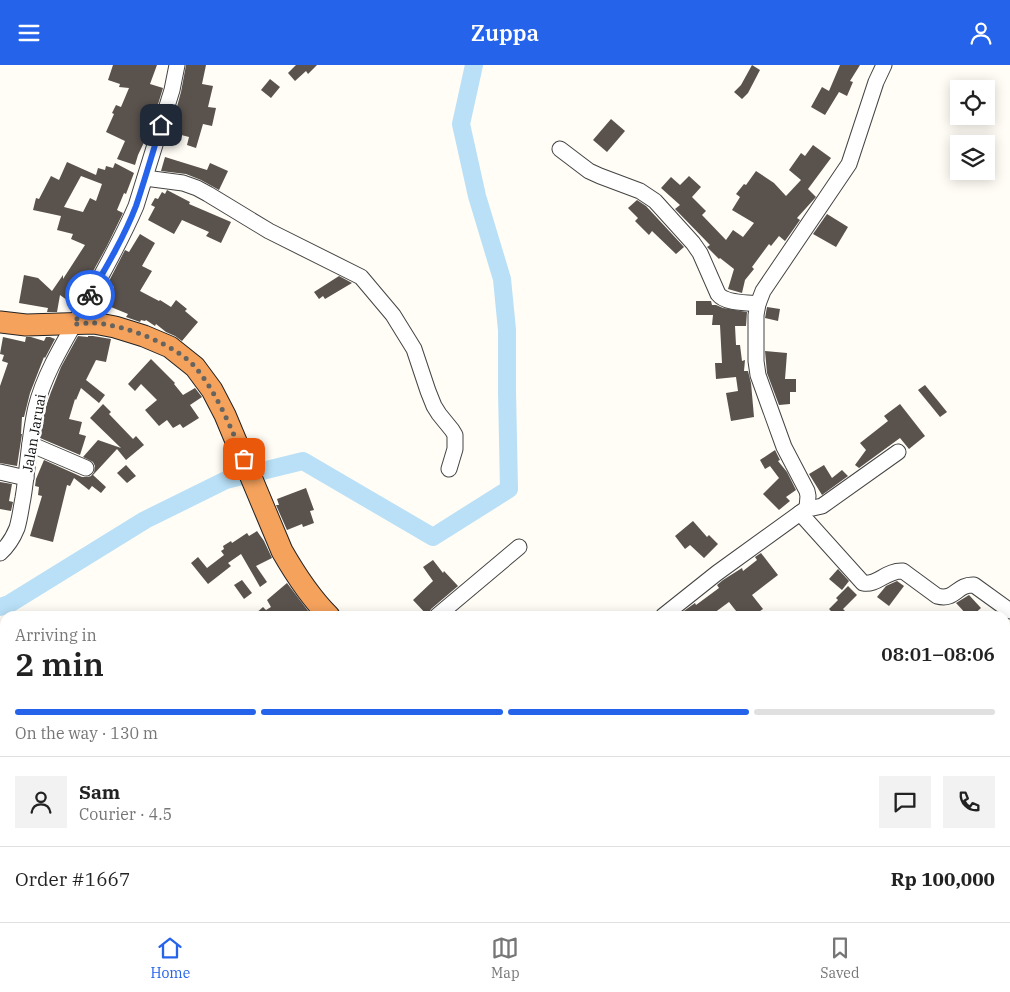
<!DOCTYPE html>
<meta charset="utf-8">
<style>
:root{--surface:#fff;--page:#f2f2f2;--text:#222;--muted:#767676;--line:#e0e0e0;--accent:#2563eb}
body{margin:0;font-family:"IBM Plex Serif",serif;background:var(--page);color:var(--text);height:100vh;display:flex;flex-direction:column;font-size:19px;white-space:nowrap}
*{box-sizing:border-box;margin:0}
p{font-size:16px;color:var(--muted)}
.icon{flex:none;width:28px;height:28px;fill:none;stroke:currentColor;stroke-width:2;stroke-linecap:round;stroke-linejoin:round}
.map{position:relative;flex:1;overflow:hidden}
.drawer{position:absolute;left:0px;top:546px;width:1010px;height:311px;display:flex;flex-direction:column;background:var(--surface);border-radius:15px 15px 0 0;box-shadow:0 2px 12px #0003}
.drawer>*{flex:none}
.controls{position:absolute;left:950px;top:15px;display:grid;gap:10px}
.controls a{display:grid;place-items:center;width:45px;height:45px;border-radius:0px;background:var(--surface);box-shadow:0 2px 12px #0003;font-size:25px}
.pin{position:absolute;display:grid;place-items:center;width:42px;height:42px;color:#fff;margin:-21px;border-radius:10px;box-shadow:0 2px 8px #0006}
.courier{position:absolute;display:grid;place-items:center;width:50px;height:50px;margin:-25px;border:4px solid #2563eb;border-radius:50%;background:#fff;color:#222;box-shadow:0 1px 6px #0007}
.summary em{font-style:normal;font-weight:600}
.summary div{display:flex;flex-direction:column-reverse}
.summary{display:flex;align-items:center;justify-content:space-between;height:85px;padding:0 15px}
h1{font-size:32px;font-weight:600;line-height:38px}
.bar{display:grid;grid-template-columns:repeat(4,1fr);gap:8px 5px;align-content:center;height:60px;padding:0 15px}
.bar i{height:6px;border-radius:4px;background:var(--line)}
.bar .selected{background:var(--accent)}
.bar p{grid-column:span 4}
.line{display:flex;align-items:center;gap:12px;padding:0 15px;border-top:1px solid var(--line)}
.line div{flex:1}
.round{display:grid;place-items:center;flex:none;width:52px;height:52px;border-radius:0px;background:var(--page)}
header{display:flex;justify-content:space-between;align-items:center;height:65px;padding:0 15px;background:var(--accent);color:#fff;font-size:22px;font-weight:600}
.menu{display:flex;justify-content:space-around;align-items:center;height:70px;border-top:1px solid var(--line);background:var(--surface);font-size:14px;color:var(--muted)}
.menu a{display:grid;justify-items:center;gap:2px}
.menu .selected{color:var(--accent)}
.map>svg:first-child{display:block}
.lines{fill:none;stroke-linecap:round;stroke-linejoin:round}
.river{stroke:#b9e0f7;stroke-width:18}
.building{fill:#5a524d;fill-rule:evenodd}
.minor-casing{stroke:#444;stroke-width:17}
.highway-casing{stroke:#222;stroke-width:23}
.minor{stroke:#fff;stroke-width:15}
.highway{stroke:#f5a25d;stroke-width:21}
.done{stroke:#646461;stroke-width:5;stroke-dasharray:0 9}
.route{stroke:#2563eb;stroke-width:6}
.labels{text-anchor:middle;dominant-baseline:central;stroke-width:5;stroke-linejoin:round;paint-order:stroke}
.street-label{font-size:14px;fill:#111;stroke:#fff}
</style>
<header><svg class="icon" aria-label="menu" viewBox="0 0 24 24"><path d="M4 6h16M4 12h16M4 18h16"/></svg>Zuppa<svg class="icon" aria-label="person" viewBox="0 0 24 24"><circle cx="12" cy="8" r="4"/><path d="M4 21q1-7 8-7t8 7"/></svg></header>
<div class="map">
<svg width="1010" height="857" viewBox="0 0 1010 857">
<rect width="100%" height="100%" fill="#fffdf5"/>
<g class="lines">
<path class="river" d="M 0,542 L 9,539 L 145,455 L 226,415 L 303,396 L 433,472 L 509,424 L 507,326 L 507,265 L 502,214 L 477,131 L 461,59 L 474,0"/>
</g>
<g class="building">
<path d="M 113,0 L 157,0 L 150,19 L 163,23 L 155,49 L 152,48 L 144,65 L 149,67 L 138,90 L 135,100 L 117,94 L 125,76 L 106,67 L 114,49 L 112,48 L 116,40 L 121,42 L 129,23 L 119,22 L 120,19 L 108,15 Z"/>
<path d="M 186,0 L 206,0 L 202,19 L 213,21 L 208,42 L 216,43 L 212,61 L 203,59 L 196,83 L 187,80 L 189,72 L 170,67 L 181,27 Z"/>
<path d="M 296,0 L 317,0 L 308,9 L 306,6 L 295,16 L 288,8 Z"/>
<path d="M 752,0 L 760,5 L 748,28 L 742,34 L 734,27 L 741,20 Z"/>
<path d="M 840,0 L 860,0 L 850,16 L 853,17 L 847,31 L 839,27 L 825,50 L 811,42 L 822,22 L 829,26 Z"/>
<path d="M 270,14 L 280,22 L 271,33 L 261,25 Z"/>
<path d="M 611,54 L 625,66 L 607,87 L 593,75 Z"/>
<path d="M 813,80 L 831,93 L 808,124 L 816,132 L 797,153 L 800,155 L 785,176 L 779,171 L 771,181 L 769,179 L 752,202 L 754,204 L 745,215 L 742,228 L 728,224 L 734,204 L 720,193 L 719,194 L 707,182 L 710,180 L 675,144 L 680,140 L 661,123 L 671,112 L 680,120 L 689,111 L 701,122 L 692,132 L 706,146 L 702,150 L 726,175 L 733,165 L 743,172 L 754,158 L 732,145 L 740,132 L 736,129 L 744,119 L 746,120 L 756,106 L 774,118 L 786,131 L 801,115 L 789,105 L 801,88 L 805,91 Z"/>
<path d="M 165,92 L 207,105 L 210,98 L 228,106 L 219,125 L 201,115 L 186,109 L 161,106 Z"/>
<path d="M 67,97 L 96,110 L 98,103 L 105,105 L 106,101 L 113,103 L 115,98 L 134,108 L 126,129 L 124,128 L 117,145 L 123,148 L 107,181 L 86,219 L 84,217 L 71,238 L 60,230 L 57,247 L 47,247 L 48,243 L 19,238 L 24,210 L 38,213 L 52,226 L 63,210 L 63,214 L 85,180 L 71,174 L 73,169 L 57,165 L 61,151 L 33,145 L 36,133 L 39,134 L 51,111 L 59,115 ZM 81,111 L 102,119 L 96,136 L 90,133 L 83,147 L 64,142 Z"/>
<path d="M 167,125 L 190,137 L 189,139 L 231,157 L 221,178 L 206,171 L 209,167 L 182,155 L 174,169 L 148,155 L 155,142 L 151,140 L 155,133 L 158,134 L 162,127 L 165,129 Z"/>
<path d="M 637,135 L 646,141 L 684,182 L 676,189 L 652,166 L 649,170 L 635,156 L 638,153 L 628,143 Z"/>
<path d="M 827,149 L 848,162 L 836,182 L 813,169 Z"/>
<path d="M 140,169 L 155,178 L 142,201 L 152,206 L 140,226 L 159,236 L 160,235 L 171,242 L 176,235 L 187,244 L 185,246 L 198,257 L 182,276 L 175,271 L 166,267 L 156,259 L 155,261 L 146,255 L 145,256 L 141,255 L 140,257 L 126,252 L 128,249 L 106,240 L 114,222 L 108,218 L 125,185 L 129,187 Z"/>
<path d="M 339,211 L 352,218 L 325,234 L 323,231 L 319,234 L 314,227 Z"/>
<path d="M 696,236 L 711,236 L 712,240 L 716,240 L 723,243 L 747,247 L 746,261 L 735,261 L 736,280 L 740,280 L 742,296 L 745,295 L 744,306 L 748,306 L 751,318 L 754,352 L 731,356 L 726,328 L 738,326 L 736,312 L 716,314 L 715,298 L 722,298 L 720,260 L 712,260 L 713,250 L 696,250 Z"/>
<path d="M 767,242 L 780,244 L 778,256 L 765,253 Z"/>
<path d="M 78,271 L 88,272 L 88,271 L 93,271 L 111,274 L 106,297 L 96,295 L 86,315 L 105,330 L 99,338 L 81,323 L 76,335 L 75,334 L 69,354 L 82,357 L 79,369 L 86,371 L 80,390 L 40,373 L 45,344 L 51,327 L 61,302 Z"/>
<path d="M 3,272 L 25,277 L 26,272 L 31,272 L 44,276 L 46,272 L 50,272 L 55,274 L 45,293 L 44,292 L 30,328 L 24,352 L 22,352 L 21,369 L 22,369 L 17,401 L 0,398 L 0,321 L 8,298 L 2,296 L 4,290 L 0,289 Z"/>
<path d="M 765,286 L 787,288 L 785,314 L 796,314 L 796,327 L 790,327 L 790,339 L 779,340 L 767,308 Z"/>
<path d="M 151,294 L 175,318 L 174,319 L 183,330 L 195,323 L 202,332 L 190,340 L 199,353 L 183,363 L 180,359 L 173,363 L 167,355 L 159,361 L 145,345 L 157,335 L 141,319 L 135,326 L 128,319 Z"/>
<path d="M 925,320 L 947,347 L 940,352 L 918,325 Z"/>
<path d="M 103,339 L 111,347 L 109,349 L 133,374 L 136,371 L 144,380 L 126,395 L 117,384 L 93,410 L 106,422 L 101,428 L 92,421 L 89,425 L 74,413 L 70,421 L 67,420 L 53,477 L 30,471 L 42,431 L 38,430 L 39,422 L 35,421 L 36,414 L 44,395 L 82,412 L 88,412 L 91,411 L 94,407 L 95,401 L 93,397 L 83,392 L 98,375 L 121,383 L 90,353 Z"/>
<path d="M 900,339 L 925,371 L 909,384 L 900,373 L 859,403 L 855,400 L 866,385 L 860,378 L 888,356 L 884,351 Z"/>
<path d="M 775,385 L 780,395 L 778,396 L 787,407 L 796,425 L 786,432 L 790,436 L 779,445 L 763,429 L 779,413 L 770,401 L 765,404 L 760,395 Z"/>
<path d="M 126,400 L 136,411 L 127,418 L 117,408 Z"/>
<path d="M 824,400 L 832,413 L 842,405 L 848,411 L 822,430 L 809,409 Z"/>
<path d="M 0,417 L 12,419 L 9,436 L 13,437 L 11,446 L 0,444 Z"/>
<path d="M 306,423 L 314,445 L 310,446 L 314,458 L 303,462 L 302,459 L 287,465 L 276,440 L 279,440 L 277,434 Z"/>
<path d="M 693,456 L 707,472 L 709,470 L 718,479 L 704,493 L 690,480 L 685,484 L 675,471 Z"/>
<path d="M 257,466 L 264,476 L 272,493 L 256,501 L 267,517 L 260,522 L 241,489 L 228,498 L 231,501 L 208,519 L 191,498 L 198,492 L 207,503 L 224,490 L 221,486 L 224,484 L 223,481 L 231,476 L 232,478 L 247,468 L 249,471 Z"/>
<path d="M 761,488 L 778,510 L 752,530 L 763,544 L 753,551 L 740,551 L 729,537 L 710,551 L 684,551 L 681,548 L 695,538 L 696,540 L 719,523 L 717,520 L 723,515 L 742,503 L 743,506 L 757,495 L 755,492 Z"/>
<path d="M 433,495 L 443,508 L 444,506 L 458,521 L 431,544 L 428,551 L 413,535 L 433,516 L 423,502 Z"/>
<path d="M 838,504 L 849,516 L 842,525 L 829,514 Z"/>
<path d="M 242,515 L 252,528 L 244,534 L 234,520 Z"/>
<path d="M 897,516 L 904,521 L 889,541 L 877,532 L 886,521 Z"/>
<path d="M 287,518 L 312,551 L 253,551 L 263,542 L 266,545 L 271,542 L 267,535 Z"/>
<path d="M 848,521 L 857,530 L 843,544 L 850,551 L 828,551 L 832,547 L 829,544 L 838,535 L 836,533 Z"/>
<path d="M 969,530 L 981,543 L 972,551 L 968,551 L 956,538 Z"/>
</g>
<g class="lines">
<defs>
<g id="minor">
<path d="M 560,84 L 589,106 L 600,111 L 640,126 L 655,136 L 693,178 L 700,188 L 718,229 C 726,239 746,237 758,239"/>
<path d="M 145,113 L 183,118 L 197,123 L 208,129 L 269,166 L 361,212 L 393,250 L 414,284 L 428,326 L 434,341 L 439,349 L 452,365 L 455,370 L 455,384 L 449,404"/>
<path d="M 30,379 L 86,403"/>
<path d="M 0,407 L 26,413"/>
<path d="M 807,443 L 813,443 L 822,441 L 898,387"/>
<path d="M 800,448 L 863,518 C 877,521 886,505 903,506 L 937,531 C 956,536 956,519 974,520 L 1010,546"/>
<path d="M 0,488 C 8,481 13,473 17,463 C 20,453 21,443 23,433 C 28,403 29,372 36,342 C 44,311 60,284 76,256 C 97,218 119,181 136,141 L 172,25 L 177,0"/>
<path d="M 437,551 L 519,482"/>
<path d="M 663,551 L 717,508 L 807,443 L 808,431 L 807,426 L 784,382 L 758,310 L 756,296 L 756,250 L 758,239 L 763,226 L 849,99 L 876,17 L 884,0"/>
<path d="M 374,852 L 374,857"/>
</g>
<g id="highway">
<path d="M 0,257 L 26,260 L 94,258 L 115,262 L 144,271 L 170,282 L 195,302 L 212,325 L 225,350 L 282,486 C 294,507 312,534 329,551"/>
<path d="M 284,857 L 290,852"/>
</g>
</defs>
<use href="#minor" class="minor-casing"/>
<use href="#highway" class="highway-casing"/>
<use href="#minor" class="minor"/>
<use href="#highway" class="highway"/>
</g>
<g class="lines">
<path class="done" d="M 90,230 L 74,259 C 80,259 87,258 93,258 C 123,259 177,280 196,303 C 218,330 231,363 244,394"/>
<path class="route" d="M 90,230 C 107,201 124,172 136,141 C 145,114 153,87 161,60"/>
</g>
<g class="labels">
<g class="street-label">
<text transform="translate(34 368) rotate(-80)">Jalan Jaruai</text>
</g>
</g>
</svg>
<div class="controls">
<a><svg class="icon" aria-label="locate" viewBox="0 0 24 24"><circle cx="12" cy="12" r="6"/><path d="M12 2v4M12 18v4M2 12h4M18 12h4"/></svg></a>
<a><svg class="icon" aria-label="layers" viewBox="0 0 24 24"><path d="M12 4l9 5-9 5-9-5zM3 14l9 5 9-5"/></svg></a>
</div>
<div class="pin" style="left:244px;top:394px;background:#ea580c"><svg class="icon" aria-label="bag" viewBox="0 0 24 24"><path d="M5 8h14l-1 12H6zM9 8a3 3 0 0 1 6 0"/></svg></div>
<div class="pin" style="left:161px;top:60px;background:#1f2937"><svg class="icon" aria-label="home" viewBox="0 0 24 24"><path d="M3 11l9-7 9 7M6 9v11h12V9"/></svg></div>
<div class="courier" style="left:90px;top:230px"><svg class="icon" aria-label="bike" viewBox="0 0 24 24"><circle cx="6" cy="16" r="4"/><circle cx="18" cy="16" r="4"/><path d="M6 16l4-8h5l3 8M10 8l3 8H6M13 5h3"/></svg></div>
<section class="drawer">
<div class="summary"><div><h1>2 min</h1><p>Arriving in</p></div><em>08:01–08:06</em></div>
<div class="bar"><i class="selected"></i><i class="selected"></i><i class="selected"></i><i></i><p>On the way · 130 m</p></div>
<div class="line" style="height:90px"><a class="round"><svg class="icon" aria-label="person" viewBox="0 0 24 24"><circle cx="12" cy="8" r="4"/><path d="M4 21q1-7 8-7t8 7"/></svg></a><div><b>Sam</b><p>Courier · 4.5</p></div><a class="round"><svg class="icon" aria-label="chat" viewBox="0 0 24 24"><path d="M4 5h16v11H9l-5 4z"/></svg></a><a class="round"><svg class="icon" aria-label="phone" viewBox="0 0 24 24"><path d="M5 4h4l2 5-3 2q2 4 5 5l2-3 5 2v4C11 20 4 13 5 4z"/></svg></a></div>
<div class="line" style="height:65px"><div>Order #1667</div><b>Rp 100,000</b></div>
</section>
</div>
<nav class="menu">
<a class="selected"><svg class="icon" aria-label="home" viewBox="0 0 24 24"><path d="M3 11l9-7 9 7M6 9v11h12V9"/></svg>Home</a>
<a><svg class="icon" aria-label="map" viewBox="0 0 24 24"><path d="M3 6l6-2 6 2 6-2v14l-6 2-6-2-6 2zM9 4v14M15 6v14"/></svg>Map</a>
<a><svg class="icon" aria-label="saved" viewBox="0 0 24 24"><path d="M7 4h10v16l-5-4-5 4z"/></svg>Saved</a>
</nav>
